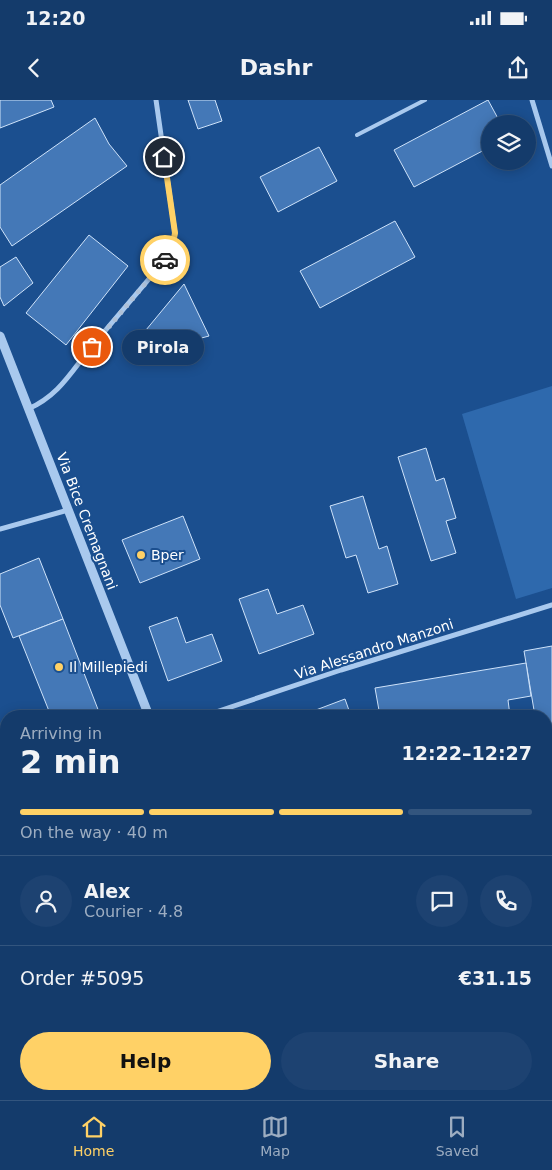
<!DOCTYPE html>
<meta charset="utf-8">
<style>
:root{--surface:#143b6b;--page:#1d4271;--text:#f1f3f6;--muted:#9dadc1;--line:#33557e;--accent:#ffd166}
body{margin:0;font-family:"DejaVu Sans",sans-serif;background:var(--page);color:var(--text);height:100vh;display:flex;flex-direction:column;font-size:19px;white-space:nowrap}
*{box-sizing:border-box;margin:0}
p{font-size:16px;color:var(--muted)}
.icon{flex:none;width:28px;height:28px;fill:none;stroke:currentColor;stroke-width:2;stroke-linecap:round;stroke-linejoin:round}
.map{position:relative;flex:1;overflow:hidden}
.details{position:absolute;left:0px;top:610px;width:552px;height:390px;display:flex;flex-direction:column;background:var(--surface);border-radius:20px 20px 0 0;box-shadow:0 2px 12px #0003,0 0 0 1px var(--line)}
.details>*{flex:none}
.controls{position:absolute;left:481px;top:15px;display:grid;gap:10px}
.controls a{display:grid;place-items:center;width:55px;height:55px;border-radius:50%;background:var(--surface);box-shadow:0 2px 12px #0003,0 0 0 1px var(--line);font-size:25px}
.pin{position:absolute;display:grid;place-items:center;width:42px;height:42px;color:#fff;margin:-21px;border:2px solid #fff;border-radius:50%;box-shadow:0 1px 5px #0007}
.courier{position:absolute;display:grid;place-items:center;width:50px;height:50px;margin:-25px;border:4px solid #ffd166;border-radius:50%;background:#fff;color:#222;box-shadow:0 1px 6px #0007}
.bubble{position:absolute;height:35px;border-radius:18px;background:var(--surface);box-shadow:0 2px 12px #0003,0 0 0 1px var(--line);font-size:16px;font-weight:600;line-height:35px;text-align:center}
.headline em{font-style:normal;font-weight:600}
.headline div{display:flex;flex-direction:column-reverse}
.headline{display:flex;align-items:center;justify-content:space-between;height:85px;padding:0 20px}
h1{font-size:32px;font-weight:600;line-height:38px}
.bar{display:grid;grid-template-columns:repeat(4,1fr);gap:8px 5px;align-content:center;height:60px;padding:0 20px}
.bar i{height:6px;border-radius:4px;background:var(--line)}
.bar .active{background:var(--accent)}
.bar p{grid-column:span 4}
.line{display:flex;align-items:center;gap:12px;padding:0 20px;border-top:1px solid var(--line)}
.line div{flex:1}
.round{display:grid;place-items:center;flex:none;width:52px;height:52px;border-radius:26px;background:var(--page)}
.action{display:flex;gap:10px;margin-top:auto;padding:10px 20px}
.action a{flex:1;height:58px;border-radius:30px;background:var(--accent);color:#111;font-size:20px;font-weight:600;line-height:58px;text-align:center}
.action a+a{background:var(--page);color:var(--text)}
.status{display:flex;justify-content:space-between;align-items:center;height:35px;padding:0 25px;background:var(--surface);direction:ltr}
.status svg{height:14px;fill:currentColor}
header{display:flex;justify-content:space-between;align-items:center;height:65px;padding:0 20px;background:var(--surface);font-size:22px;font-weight:600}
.tabs{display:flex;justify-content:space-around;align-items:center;height:70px;border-top:1px solid var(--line);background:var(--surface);font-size:14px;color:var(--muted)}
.tabs a{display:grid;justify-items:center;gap:2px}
.tabs .active{color:var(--accent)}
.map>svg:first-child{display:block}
.green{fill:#2e69ad}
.building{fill:#4478b7;stroke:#cfe3fa}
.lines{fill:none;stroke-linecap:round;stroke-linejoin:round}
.service{stroke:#a9c9ee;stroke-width:4}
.minor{stroke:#a9c9ee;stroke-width:5}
.tertiary{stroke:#a9c9ee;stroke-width:9}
.done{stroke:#afc1d8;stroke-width:5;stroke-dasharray:0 9}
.route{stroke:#ffd166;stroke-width:6}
.poi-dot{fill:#ffd166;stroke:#1b4f8f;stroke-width:2}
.labels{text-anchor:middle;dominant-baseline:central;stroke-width:4;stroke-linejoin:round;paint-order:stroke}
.street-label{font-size:14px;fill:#fff;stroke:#1b4f8f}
.poi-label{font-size:14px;fill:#fff;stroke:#1b4f8f;text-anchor:start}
</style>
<div class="status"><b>12:20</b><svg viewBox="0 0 49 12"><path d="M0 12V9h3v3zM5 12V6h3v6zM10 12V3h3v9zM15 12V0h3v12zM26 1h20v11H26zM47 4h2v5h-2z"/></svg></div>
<header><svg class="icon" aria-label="back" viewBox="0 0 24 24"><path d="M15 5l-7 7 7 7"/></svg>Dashr<svg class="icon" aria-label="share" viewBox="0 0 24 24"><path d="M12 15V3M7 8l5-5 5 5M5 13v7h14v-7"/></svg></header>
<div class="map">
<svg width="552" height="1000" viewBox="0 0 552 1000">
<rect width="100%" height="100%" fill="#1b4f8f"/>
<path class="green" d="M 552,286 L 552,488 L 516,499 L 462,314 Z"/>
<g class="building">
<path d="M 0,0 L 51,0 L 54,7 L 0,28 Z"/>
<path d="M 188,0 L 215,0 L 222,21 L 198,29 Z"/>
<path d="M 488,0 L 501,24 L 490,24 L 490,47 L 414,87 L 394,50 Z"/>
<path d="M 95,18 L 109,44 L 127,66 L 12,146 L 0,127 L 0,85 Z"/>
<path d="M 319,47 L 337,81 L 278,112 L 260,77 Z"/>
<path d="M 395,121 L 415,157 L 320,208 L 300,171 Z"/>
<path d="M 89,135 L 128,166 L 66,245 L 26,213 Z"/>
<path d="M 16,157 L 33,183 L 4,206 L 0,197 L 0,167 Z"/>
<path d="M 184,184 L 209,236 L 149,252 L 141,236 Z"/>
<path d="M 426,348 L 436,381 L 444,378 L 456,418 L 446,421 L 456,453 L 431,461 L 398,357 Z"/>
<path d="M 363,396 L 379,449 L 387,446 L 398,484 L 368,493 L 356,455 L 346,458 L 330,406 Z"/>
<path d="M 183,416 L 200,459 L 140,483 L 122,440 Z"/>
<path d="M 39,458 L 63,519 L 13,538 L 0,505 L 0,474 Z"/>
<path d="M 268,489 L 277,514 L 303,505 L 314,534 L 259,554 L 239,499 Z"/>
<path d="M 177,517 L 186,543 L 212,534 L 222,561 L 168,581 L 149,527 Z"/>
<path d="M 63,519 L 99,612 L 88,616 L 51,616 L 19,536 Z"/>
<path d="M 552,546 L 552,717 L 546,683 L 546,616 L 535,616 L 524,551 Z"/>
<path d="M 526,563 L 531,596 L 508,600 L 510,616 L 380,616 L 375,588 Z"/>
<path d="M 345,599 L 351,616 L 300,616 Z"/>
<path d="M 6,649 L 6,687 L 0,689 L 0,652 Z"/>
<path d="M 6,836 L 6,892 L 1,894 L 0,890 L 0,839 Z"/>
<path d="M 546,874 L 552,884 L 552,956 L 546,959 Z"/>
<path d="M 6,930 L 6,984 L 0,987 L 0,932 Z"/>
<path d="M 328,994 L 398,994 L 399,997 L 391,1000 L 330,1000 Z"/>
</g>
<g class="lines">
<path class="service" d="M 357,35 L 425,0"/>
<g class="minor">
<path d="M 532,0 L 552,66"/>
<path d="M 28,309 C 60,295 72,270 93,245 C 119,214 145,184 171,153 L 175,133 L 156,0"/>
<path d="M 0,429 L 68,410"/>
<path d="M 204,616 L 341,570 L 552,505"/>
</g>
<g class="tertiary">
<path d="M 0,236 L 149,616"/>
<path d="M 546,973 L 552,971"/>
<path d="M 298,994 L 300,1000"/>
<path d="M 476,1000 L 492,994"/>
</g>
</g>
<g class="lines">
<path class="done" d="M 92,247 L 165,160"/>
<path class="route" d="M 164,57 L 175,133 L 171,153 L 165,160"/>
</g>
<g class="poi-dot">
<circle cx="141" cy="455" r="5"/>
<circle cx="59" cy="567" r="5"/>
</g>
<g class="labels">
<g class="street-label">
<text transform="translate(87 421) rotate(69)">Via Bice Cremagnani</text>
<text transform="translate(374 549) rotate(-18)">Via Alessandro Manzoni</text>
</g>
<g class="poi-label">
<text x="151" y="455">Bper</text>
<text x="69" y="567">Il Millepiedi</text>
</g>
</g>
</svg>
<div class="controls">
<a><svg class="icon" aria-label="layers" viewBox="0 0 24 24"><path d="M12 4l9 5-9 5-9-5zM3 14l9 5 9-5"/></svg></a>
</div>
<div class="pin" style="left:92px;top:247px;background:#ea580c"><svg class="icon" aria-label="bag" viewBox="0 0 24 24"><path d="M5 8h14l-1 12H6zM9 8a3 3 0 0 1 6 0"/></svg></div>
<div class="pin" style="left:164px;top:57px;background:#1f2937"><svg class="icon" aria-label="home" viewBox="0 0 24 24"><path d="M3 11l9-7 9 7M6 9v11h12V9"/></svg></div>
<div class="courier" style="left:165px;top:160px"><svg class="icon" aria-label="car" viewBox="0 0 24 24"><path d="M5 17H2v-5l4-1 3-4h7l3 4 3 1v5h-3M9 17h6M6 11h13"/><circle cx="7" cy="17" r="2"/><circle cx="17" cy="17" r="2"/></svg></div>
<div class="bubble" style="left:122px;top:230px;width:82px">Pirola</div>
<section class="details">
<div class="headline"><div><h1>2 min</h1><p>Arriving in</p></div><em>12:22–12:27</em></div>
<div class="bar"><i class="active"></i><i class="active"></i><i class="active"></i><i></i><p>On the way · 40 m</p></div>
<div class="line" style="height:90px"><a class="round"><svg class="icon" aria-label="person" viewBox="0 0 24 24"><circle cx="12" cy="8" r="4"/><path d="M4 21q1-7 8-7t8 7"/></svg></a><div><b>Alex</b><p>Courier · 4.8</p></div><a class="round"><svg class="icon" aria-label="chat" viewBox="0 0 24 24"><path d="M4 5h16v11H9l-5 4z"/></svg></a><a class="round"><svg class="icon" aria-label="phone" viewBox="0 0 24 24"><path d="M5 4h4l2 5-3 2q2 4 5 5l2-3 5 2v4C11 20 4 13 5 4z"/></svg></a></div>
<div class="line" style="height:65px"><div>Order #5095</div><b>€31.15</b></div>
<div class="action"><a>Help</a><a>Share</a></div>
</section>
</div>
<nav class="tabs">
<a class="active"><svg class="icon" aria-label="home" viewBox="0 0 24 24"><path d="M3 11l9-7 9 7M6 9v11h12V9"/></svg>Home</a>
<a><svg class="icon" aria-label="map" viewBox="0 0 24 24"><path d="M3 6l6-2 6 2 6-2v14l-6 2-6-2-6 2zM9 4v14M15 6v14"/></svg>Map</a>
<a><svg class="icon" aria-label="saved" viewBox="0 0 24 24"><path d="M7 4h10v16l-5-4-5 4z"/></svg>Saved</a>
</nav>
